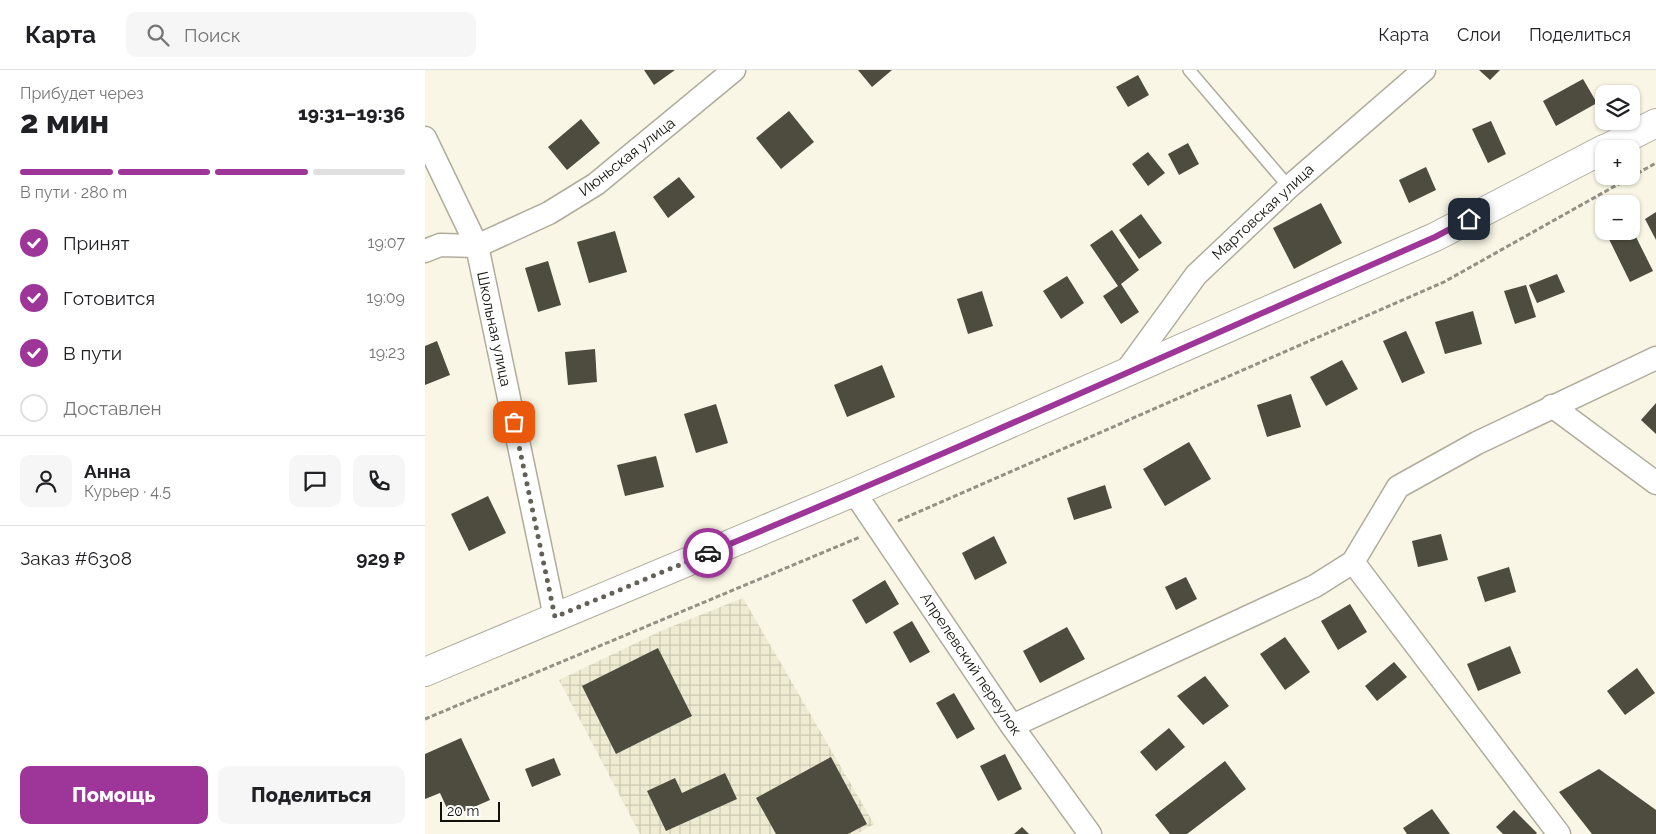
<!DOCTYPE html>
<html lang="ru">
<meta charset="utf-8">
<style>
:root{--surface:#fff;--page:#f6f6f6;--text:#202124;--muted:#757577;--line:#e0e0e0;--accent:#9e3598}
body{margin:0;font-family:Raleway,sans-serif;background:var(--page);color:var(--text);height:100vh;display:flex;flex-direction:column;font-size:19px;white-space:nowrap}
*{box-sizing:border-box;margin:0}
p{font-size:16px;color:var(--muted)}
.icon{flex:none;width:28px;height:28px;fill:none;stroke:currentColor;stroke-width:2;stroke-linecap:round;stroke-linejoin:round}
.map{position:relative;flex:1;overflow:hidden}
.drawer{display:flex;flex-direction:column;background:var(--surface);width:425px}
.drawer>*{flex:none}
.buttons{position:absolute;left:1170px;top:15px;display:grid;gap:10px}
.buttons a{display:grid;place-items:center;width:45px;height:45px;border-radius:10px;background:var(--surface);box-shadow:0 1px 4px #0004;font-size:25px}
.scale{position:absolute;left:15px;bottom:12px;width:60px;box-sizing:border-box;padding-left:5px;border:2px solid #11100a;border-top:0;font-size:14px;line-height:18px;white-space:nowrap;color:#11100a;-webkit-text-stroke:4px #fff;paint-order:stroke}
.pin{position:absolute;display:grid;place-items:center;width:42px;height:42px;color:#fff;margin:-21px;border-radius:10px;box-shadow:0 2px 8px #0006}
.courier{position:absolute;display:grid;place-items:center;width:50px;height:50px;margin:-25px;border:4px solid #9e3598;border-radius:50%;background:#fff;color:#222;box-shadow:0 1px 6px #0007}
.summary em{font-style:normal;font-weight:800}
.summary div{display:flex;flex-direction:column-reverse}
.summary{display:flex;align-items:center;justify-content:space-between;height:85px;padding:0 20px}
h1{font-size:32px;font-weight:800;line-height:38px}
.bar{display:grid;grid-template-columns:repeat(4,1fr);gap:8px 5px;align-content:center;height:60px;padding:0 20px}
.bar i{height:6px;border-radius:4px;background:var(--line)}
.bar .on{background:var(--accent)}
.bar p{grid-column:span 4}
.line{display:flex;align-items:center;gap:12px;padding:0 20px;border-top:1px solid var(--line)}
.line div{flex:1}
.round{display:grid;place-items:center;flex:none;width:52px;height:52px;border-radius:10px;background:var(--page)}
ol{padding:0 20px;list-style:none}
li{display:flex;align-items:center;gap:15px;height:55px}
li p{margin-inline-start:auto}
li .icon{padding:5px;border-radius:50%;background:var(--accent);color:#fff;stroke-width:4}
li:last-child{color:var(--muted)}
li i{width:28px;height:28px;border:2px solid var(--line);border-radius:50%}
.cta{display:flex;gap:10px;margin-top:auto;padding:10px 20px}
.cta a{flex:1;height:58px;border-radius:10px;background:var(--accent);color:#fff;font-size:20px;font-weight:800;line-height:58px;text-align:center}
.cta a+a{background:var(--page);color:var(--text)}
header{display:flex;align-items:center;gap:30px;box-sizing:border-box;height:70px;padding:0 25px;background:var(--surface);border-bottom:1px solid var(--line)}
header strong{font-size:24px}
nav{display:flex;gap:28px;margin-inline-start:auto;font-size:18px}
.search{width:350px;height:45px;background:var(--page);display:flex;align-items:center;gap:12px;box-sizing:border-box;padding:0 18px;border-radius:10px;color:var(--muted);font-size:19px}
main{display:flex;flex:1;min-height:0}
.map>svg:first-child{display:block}
.industrial{fill:url(#industrial-grid)}
.building{fill:#4e4c3e}
.lines{fill:none;stroke-linecap:round;stroke-linejoin:round}
.service-casing{stroke:#afac9c;stroke-width:14}
.minor-casing{stroke:#afac9c;stroke-width:25}
.tertiary-casing{stroke:#afac9c;stroke-width:30}
.path{stroke:#939184;stroke-width:3;stroke-dasharray:5 2.5;stroke-linecap:butt}
.service{stroke:#fff;stroke-width:11}
.minor{stroke:#fff;stroke-width:22}
.tertiary{stroke:#fff;stroke-width:28}
.done{stroke:#626057;stroke-width:5;stroke-dasharray:0 9}
.route{stroke:#9e3598;stroke-width:6}
.labels{text-anchor:middle;dominant-baseline:central;stroke-width:5;stroke-linejoin:round;paint-order:stroke}
.street-label{font-size:15px;fill:#11100a;stroke:#fff}
</style>
<header>
<strong>Карта</strong>
<div class="search"><svg class="icon" aria-label="search" viewBox="0 0 24 24"><circle cx="10" cy="10" r="6"/><path d="M15 15l6 6"/></svg>Поиск</div>
<nav><a>Карта</a><a>Слои</a><a>Поделиться</a></nav>
</header>
<main>
<section class="drawer">
<div class="summary"><div><h1>2 мин</h1><p>Прибудет через</p></div><em>19:31–19:36</em></div>
<div class="bar"><i class="on"></i><i class="on"></i><i class="on"></i><i></i><p>В пути · 280 m</p></div>
<ol>
<li><svg class="icon" aria-label="check" viewBox="0 0 24 24"><path d="M5 12l5 5 9-10"/></svg>Принят<p>19:07</p></li>
<li><svg class="icon" aria-label="check" viewBox="0 0 24 24"><path d="M5 12l5 5 9-10"/></svg>Готовится<p>19:09</p></li>
<li><svg class="icon" aria-label="check" viewBox="0 0 24 24"><path d="M5 12l5 5 9-10"/></svg>В пути<p>19:23</p></li>
<li><i></i>Доставлен</li>
</ol>
<div class="line" style="height:90px"><a class="round"><svg class="icon" aria-label="person" viewBox="0 0 24 24"><circle cx="12" cy="8" r="4"/><path d="M4 21q1-7 8-7t8 7"/></svg></a><div><b>Анна</b><p>Курьер · 4.5</p></div><a class="round"><svg class="icon" aria-label="chat" viewBox="0 0 24 24"><path d="M4 5h16v11H9l-5 4z"/></svg></a><a class="round"><svg class="icon" aria-label="phone" viewBox="0 0 24 24"><path d="M5 4h4l2 5-3 2q2 4 5 5l2-3 5 2v4C11 20 4 13 5 4z"/></svg></a></div>
<div class="line" style="height:65px"><div>Заказ #6308</div><b>929 ₽</b></div>
<div class="cta"><a>Помощь</a><a>Поделиться</a></div>
</section>
<div class="map">
<svg width="1231" height="764" viewBox="0 0 1231 764">
<defs>
<pattern id="industrial-grid" width="8" height="8" patternUnits="userSpaceOnUse" patternTransform="scale(1.25)"><rect width="8" height="8" fill="#eeebd2"/><path d="M0 4h8M4 0v8" fill="none" stroke="#cbc8b3"/></pattern>
</defs>
<rect width="100%" height="100%" fill="#f9f6e5"/>
<path class="industrial" d="M 318,528 L 449,754 L 432,764 L 215,764 L 134,610 L 238,560 Z"/>
<g class="building">
<path d="M 219,0 L 250,0 L 229,15 Z"/>
<path d="M 433,0 L 467,0 L 447,17 Z"/>
<path d="M 1054,0 L 1075,0 L 1065,10 Z"/>
<path d="M 713,5 L 724,25 L 703,37 L 691,17 Z"/>
<path d="M 1158,9 L 1172,33 L 1131,56 L 1118,31 Z"/>
<path d="M 364,41 L 389,72 L 356,99 L 331,68 Z"/>
<path d="M 156,49 L 175,73 L 142,100 L 123,77 Z"/>
<path d="M 1066,51 L 1081,84 L 1063,93 L 1047,59 Z"/>
<path d="M 763,73 L 774,94 L 754,105 L 743,84 Z"/>
<path d="M 723,82 L 740,103 L 723,116 L 707,94 Z"/>
<path d="M 1001,97 L 1011,120 L 984,133 L 974,110 Z"/>
<path d="M 254,107 L 270,127 L 243,148 L 228,127 Z"/>
<path d="M 896,133 L 917,173 L 869,199 L 848,158 Z"/>
<path d="M 1231,142 L 1231,170 L 1220,149 Z"/>
<path d="M 716,144 L 737,173 L 714,189 L 694,160 Z"/>
<path d="M 1206,157 L 1228,201 L 1205,212 L 1180,161 L 1206,161 Z"/>
<path d="M 687,160 L 714,200 L 696,214 L 714,242 L 696,254 L 678,226 L 693,216 L 665,175 Z"/>
<path d="M 190,161 L 202,202 L 164,213 L 152,172 Z"/>
<path d="M 123,191 L 136,235 L 113,242 L 100,198 Z"/>
<path d="M 1132,204 L 1140,222 L 1112,233 L 1104,215 Z"/>
<path d="M 642,206 L 659,233 L 636,249 L 618,221 Z"/>
<path d="M 1101,215 L 1111,247 L 1090,254 L 1079,221 Z"/>
<path d="M 557,221 L 568,256 L 543,264 L 532,229 Z"/>
<path d="M 1048,241 L 1057,274 L 1020,284 L 1010,252 Z"/>
<path d="M 981,261 L 1000,303 L 977,313 L 958,271 Z"/>
<path d="M 12,271 L 25,305 L 0,315 L 0,276 Z"/>
<path d="M 170,279 L 172,312 L 143,315 L 140,282 Z"/>
<path d="M 917,290 L 933,319 L 901,336 L 885,307 Z"/>
<path d="M 457,295 L 470,327 L 422,347 L 409,315 Z"/>
<path d="M 866,324 L 876,357 L 842,367 L 832,335 Z"/>
<path d="M 1231,333 L 1231,364 L 1216,350 Z"/>
<path d="M 291,334 L 303,373 L 271,383 L 259,344 Z"/>
<path d="M 764,372 L 786,409 L 740,436 L 718,399 Z"/>
<path d="M 231,386 L 239,417 L 200,426 L 192,395 Z"/>
<path d="M 680,415 L 687,438 L 649,450 L 642,428 Z"/>
<path d="M 63,426 L 81,463 L 44,481 L 26,444 Z"/>
<path d="M 1016,464 L 1023,490 L 993,497 L 987,471 Z"/>
<path d="M 569,466 L 582,493 L 550,510 L 537,483 Z"/>
<path d="M 1084,497 L 1091,522 L 1060,532 L 1052,507 Z"/>
<path d="M 761,507 L 772,529 L 751,540 L 740,517 Z"/>
<path d="M 460,510 L 474,534 L 441,554 L 427,530 Z"/>
<path d="M 925,534 L 942,562 L 913,580 L 896,551 Z"/>
<path d="M 487,551 L 505,582 L 485,593 L 468,562 Z"/>
<path d="M 642,557 L 660,589 L 615,613 L 598,581 Z"/>
<path d="M 860,567 L 885,602 L 860,620 L 835,584 Z"/>
<path d="M 1085,576 L 1096,603 L 1053,621 L 1042,594 Z"/>
<path d="M 233,578 L 267,646 L 191,684 L 157,616 Z"/>
<path d="M 969,592 L 982,607 L 952,631 L 940,616 Z"/>
<path d="M 1212,598 L 1230,623 L 1200,645 L 1182,621 Z"/>
<path d="M 780,606 L 804,636 L 778,655 L 752,626 Z"/>
<path d="M 529,623 L 550,659 L 532,669 L 511,633 Z"/>
<path d="M 744,658 L 760,677 L 731,701 L 715,682 Z"/>
<path d="M 36,668 L 65,730 L 26,747 L 15,723 L 0,729 L 0,684 Z"/>
<path d="M 580,684 L 597,719 L 573,731 L 555,696 Z"/>
<path d="M 406,687 L 442,754 L 423,764 L 351,764 L 331,728 Z"/>
<path d="M 129,688 L 136,705 L 107,717 L 100,699 Z"/>
<path d="M 800,691 L 821,719 L 762,764 L 745,764 L 730,745 Z"/>
<path d="M 1174,699 L 1231,740 L 1231,764 L 1167,764 L 1134,722 Z"/>
<path d="M 300,703 L 312,729 L 241,761 L 222,721 L 250,708 L 257,723 Z"/>
<path d="M 1007,739 L 1025,764 L 982,764 L 978,758 Z"/>
<path d="M 1089,740 L 1112,763 L 1111,764 L 1078,764 L 1071,757 Z"/>
<path d="M 597,757 L 604,764 L 589,764 Z"/>
</g>
<g class="lines">
<defs>
<path id="service" d="M 764,0 L 864,117"/>
<g id="minor">
<path d="M 0,68 L 52,176 L 130,547"/>
<path d="M 0,181 L 15,175 L 52,176 L 124,143 L 171,114 L 309,0"/>
<path d="M 699,304 L 771,205 L 864,117 L 999,0"/>
<path d="M 1127,336 L 1231,413"/>
<path d="M 429,422 L 587,656 L 665,764"/>
<path d="M 928,492 L 1134,764"/>
<path d="M 587,656 L 890,516 L 928,492 L 973,417 L 1052,373 L 1231,288"/>
</g>
<g id="tertiary">
<path d="M 1180,79 L 1231,53"/>
<path d="M 0,602 L 429,422 L 1010,167 L 1179,79"/>
</g>
</defs>
<use href="#service" class="service-casing"/>
<use href="#minor" class="minor-casing"/>
<use href="#tertiary" class="tertiary-casing"/>
<g class="path">
<path d="M 473,451 L 1019,212 L 1231,93"/>
<path d="M 0,649 L 435,467"/>
</g>
<use href="#service" class="service"/>
<use href="#minor" class="minor"/>
<use href="#tertiary" class="tertiary"/>
</g>
<g class="lines">
<path class="done" d="M 89,352 L 130,547 L 283,483"/>
<path class="route" d="M 283,483 C 527,382 768,273 1010,167 L 1044,149"/>
</g>
<g class="labels">
<g class="street-label">
<text transform="translate(202 87) rotate(-38)">Июньская улица</text>
<text transform="translate(838 142) rotate(-43)">Мартовская улица</text>
<text transform="translate(69 259) rotate(78)">Школьная улица</text>
<text transform="translate(546 594) rotate(56)">Апрелевский переулок</text>
</g>
</g>
</svg>
<div class="buttons">
<a><svg class="icon" aria-label="layers" viewBox="0 0 24 24"><path d="M12 4l9 5-9 5-9-5zM3 14l9 5 9-5"/></svg></a>
<a>+</a>
<a>−</a>
</div>
<div class="scale">20 m</div>
<div class="pin" style="left:89px;top:352px;background:#ea580c"><svg class="icon" aria-label="bag" viewBox="0 0 24 24"><path d="M5 8h14l-1 12H6zM9 8a3 3 0 0 1 6 0"/></svg></div>
<div class="pin" style="left:1044px;top:149px;background:#1f2937"><svg class="icon" aria-label="home" viewBox="0 0 24 24"><path d="M3 11l9-7 9 7M6 9v11h12V9"/></svg></div>
<div class="courier" style="left:283px;top:483px"><svg class="icon" aria-label="car" viewBox="0 0 24 24"><path d="M5 17H2v-5l4-1 3-4h7l3 4 3 1v5h-3M9 17h6M6 11h13"/><circle cx="7" cy="17" r="2"/><circle cx="17" cy="17" r="2"/></svg></div>
</div>
</main>
